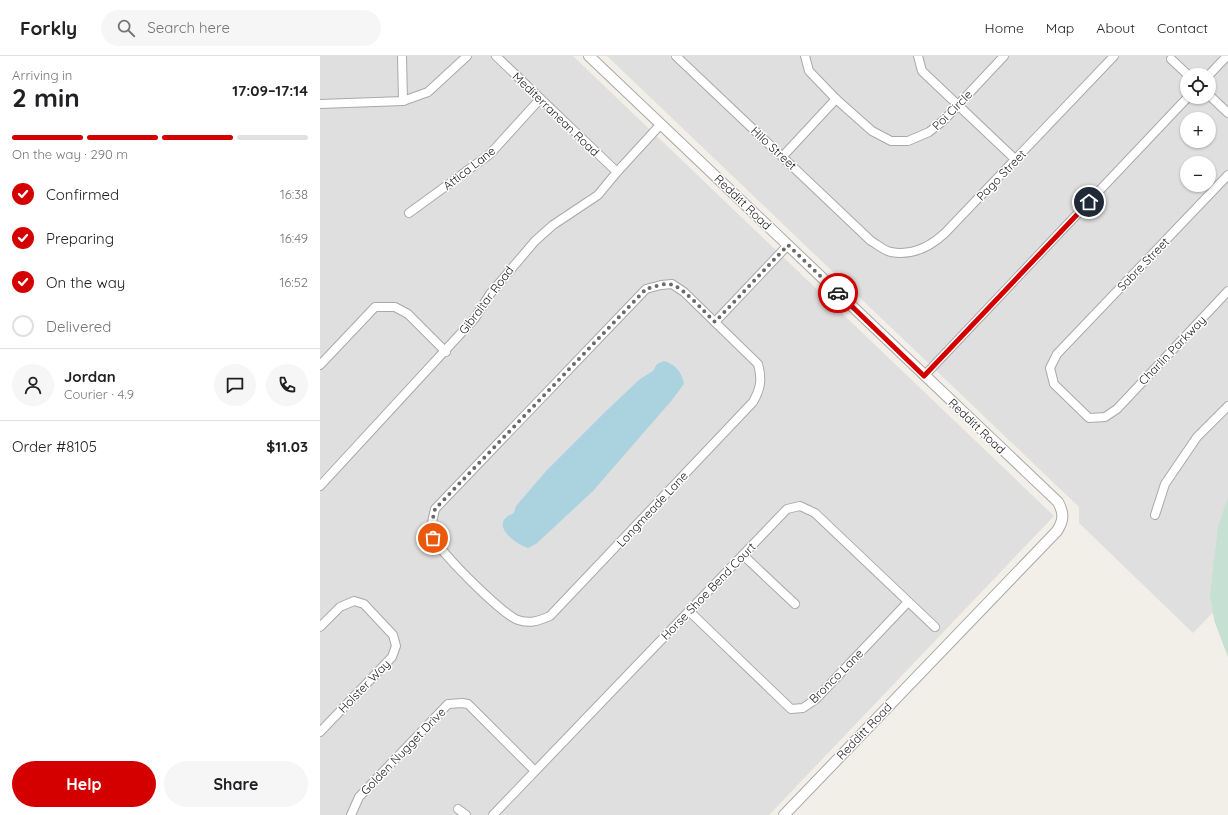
<!DOCTYPE html>
<meta charset="utf-8">
<style>
:root{--surface:#fff;--page:#f6f6f6;--text:#202124;--muted:#757577;--line:#e0e0e0;--accent:#d40000}
body{margin:0;font-family:Quicksand,sans-serif;background:var(--page);color:var(--text);height:100vh;display:flex;flex-direction:column;font-size:15px;white-space:nowrap}
*{box-sizing:border-box;margin:0}
p{font-size:13px;color:var(--muted)}
.icon{flex:none;width:22px;height:22px;fill:none;stroke:currentColor;stroke-width:2;stroke-linecap:round;stroke-linejoin:round}
.map{position:relative;flex:1;overflow:hidden}
.details{display:flex;flex-direction:column;background:var(--surface);width:320px}
.details>*{flex:none}
.controls{position:absolute;left:860px;top:12px;display:grid;gap:8px}
.controls a{display:grid;place-items:center;width:36px;height:36px;border-radius:50%;background:var(--surface);box-shadow:0 1px 3px #0004;font-size:20px}
.pin{position:absolute;display:grid;place-items:center;width:34px;height:34px;color:#fff;margin:-17px;border:2px solid #fff;border-radius:50%;box-shadow:0 1px 4px #0007}
.courier{position:absolute;display:grid;place-items:center;width:40px;height:40px;margin:-20px;border:3px solid #d40000;border-radius:50%;background:#fff;color:#222;box-shadow:0 1px 5px #0007}
.headline em{font-style:normal;font-weight:700}
.headline div{display:flex;flex-direction:column-reverse}
.headline{display:flex;align-items:center;justify-content:space-between;height:68px;padding:0 12px}
h1{font-size:26px;font-weight:700;line-height:30px}
.bar{display:grid;grid-template-columns:repeat(4,1fr);gap:6px 4px;align-content:center;height:48px;padding:0 12px}
.bar i{height:5px;border-radius:3px;background:var(--line)}
.bar .active{background:var(--accent)}
.bar p{grid-column:span 4}
.line{display:flex;align-items:center;gap:10px;padding:0 12px;border-top:1px solid var(--line)}
.line div{flex:1}
.round{display:grid;place-items:center;flex:none;width:42px;height:42px;border-radius:21px;background:var(--page)}
ol{padding:0 12px;list-style:none}
li{display:flex;align-items:center;gap:12px;height:44px}
li p{margin-inline-start:auto}
li .icon{padding:4px;border-radius:50%;background:var(--accent);color:#fff;stroke-width:4}
li:last-child{color:var(--muted)}
li i{width:22px;height:22px;border:2px solid var(--line);border-radius:50%}
.button{display:flex;gap:8px;margin-top:auto;padding:8px 12px}
.button a{flex:1;height:46px;border-radius:24px;background:var(--accent);color:#fff;font-size:16px;font-weight:700;line-height:46px;text-align:center}
.button a+a{background:var(--page);color:var(--text)}
header{display:flex;align-items:center;gap:24px;box-sizing:border-box;height:56px;padding:0 20px;background:var(--surface);border-bottom:1px solid var(--line)}
header strong{font-size:19px}
nav{display:flex;gap:22px;margin-inline-start:auto;font-size:14px}
.search{width:280px;height:36px;background:var(--page);display:flex;align-items:center;gap:10px;box-sizing:border-box;padding:0 14px;border-radius:22px;color:var(--muted);font-size:15px}
main{display:flex;flex:1;min-height:0}
.map>svg:first-child{display:block}
.residential{fill:#e0dfdf;fill-rule:evenodd}
.wetland{fill:#c6e0d4}
.water{fill:#aad3df}
.lines{fill:none;stroke-linecap:round;stroke-linejoin:round}
.minor-casing{stroke:#a9a9a9;stroke-width:10}
.tertiary-casing{stroke:#a9a9a9;stroke-width:12}
.minor{stroke:#fff;stroke-width:8}
.tertiary{stroke:#fff;stroke-width:10}
.done{stroke:#6b6a68;stroke-width:4;stroke-dasharray:0 7.2}
.route{stroke:#d40000;stroke-width:5}
.labels{text-anchor:middle;dominant-baseline:central;stroke-width:3;stroke-linejoin:round;paint-order:stroke}
.street-label{font-size:12px;fill:#222;stroke:#fff}
</style>
<header>
<strong>Forkly</strong>
<div class="search"><svg class="icon" aria-label="search" viewBox="0 0 24 24"><circle cx="10" cy="10" r="6"/><path d="M15 15l6 6"/></svg>Search here</div>
<nav><a>Home</a><a>Map</a><a>About</a><a>Contact</a></nav>
</header>
<main>
<section class="details">
<div class="headline"><div><h1>2 min</h1><p>Arriving in</p></div><em>17:09–17:14</em></div>
<div class="bar"><i class="active"></i><i class="active"></i><i class="active"></i><i></i><p>On the way · 290 m</p></div>
<ol>
<li><svg class="icon" aria-label="check" viewBox="0 0 24 24"><path d="M5 12l5 5 9-10"/></svg>Confirmed<p>16:38</p></li>
<li><svg class="icon" aria-label="check" viewBox="0 0 24 24"><path d="M5 12l5 5 9-10"/></svg>Preparing<p>16:49</p></li>
<li><svg class="icon" aria-label="check" viewBox="0 0 24 24"><path d="M5 12l5 5 9-10"/></svg>On the way<p>16:52</p></li>
<li><i></i>Delivered</li>
</ol>
<div class="line" style="height:72px"><a class="round"><svg class="icon" aria-label="person" viewBox="0 0 24 24"><circle cx="12" cy="8" r="4"/><path d="M4 21q1-7 8-7t8 7"/></svg></a><div><b>Jordan</b><p>Courier · 4.9</p></div><a class="round"><svg class="icon" aria-label="chat" viewBox="0 0 24 24"><path d="M4 5h16v11H9l-5 4z"/></svg></a><a class="round"><svg class="icon" aria-label="phone" viewBox="0 0 24 24"><path d="M5 4h4l2 5-3 2q2 4 5 5l2-3 5 2v4C11 20 4 13 5 4z"/></svg></a></div>
<div class="line" style="height:52px"><div>Order #8105</div><b>$11.03</b></div>
<div class="button"><a>Help</a><a>Share</a></div>
</section>
<div class="map">
<svg width="908" height="759" viewBox="0 0 908 759">
<rect width="100%" height="100%" fill="#f2efe9"/>
<g class="residential">
<path d="M 0,0 L 253,0 L 734,460 L 449,759 L 0,759 Z"/>
<path d="M 287,0 L 908,0 L 908,541 L 873,577 L 759,467 L 759,451 ZM 867,19 L 889,19 L 889,41 L 867,41 ZM 867,63 L 889,63 L 889,85 L 867,85 ZM 867,107 L 889,107 L 889,129 L 867,129 Z"/>
</g>
<path class="wetland" d="M 908,441 L 908,601 L 894,564 L 890,538 L 898,471 Z"/>
<path class="water" d="M 344,305 C 355,308 362,316 364,328 L 352,344 L 273,435 L 216,488 L 208,492 C 193,487 168,467 194,457 L 196,450 L 227,414 L 284,357 L 320,323 L 333,315 L 337,308 Z"/>
<g class="lines">
<defs>
<g id="minor">
<path d="M 82,0 L 83,45"/>
<path d="M 176,0 L 297,116"/>
<path d="M 356,0 L 551,185 C 557,188 564,195 571,196 C 592,200 610,191 625,177 L 794,0"/>
<path d="M 485,0 L 489,15 L 516,43 L 552,75 L 571,85 L 588,85 L 609,76 L 624,64 L 684,0"/>
<path d="M 598,0 L 602,15 L 696,104"/>
<path d="M 851,3 L 868,19"/>
<path d="M 889,19 L 907,0"/>
<path d="M 889,39 L 908,57"/>
<path d="M 0,48 L 83,45 L 108,36 L 147,0"/>
<path d="M 463,100 L 516,43"/>
<path d="M 908,119 L 737,298 L 730,312 L 734,328 L 769,362 L 785,361 L 797,353 L 908,235"/>
<path d="M 89,157 L 170,98 L 220,43"/>
<path d="M 352,228 L 364,236 L 438,308 C 442,323 441,332 433,346 L 230,560 C 218,565 210,568 198,564 C 183,559 117,494 113,480 C 110,470 113,463 115,453 L 326,233 L 341,229 Z"/>
<path d="M 395,266 L 468,189"/>
<path d="M 0,309 L 55,251 L 75,251 L 88,258 L 126,296"/>
<path d="M 604,320 L 868,41"/>
<path d="M 0,430 L 155,262 L 170,238 L 215,185 L 233,169 L 278,139 L 297,116 L 341,68"/>
<path d="M 835,459 L 845,428 L 877,381 L 908,350"/>
<path d="M 423,499 L 475,548"/>
<path d="M 369,555 L 471,653 L 483,652 L 496,643 L 588,546"/>
<path d="M 0,571 L 20,551 L 34,545 L 44,548 L 73,579 L 76,590 L 72,601 L 0,676"/>
<path d="M 138,753 L 146,759"/>
<path d="M 31,759 L 39,741 L 128,648 L 142,647 L 148,648 L 215,715"/>
<path d="M 173,759 L 467,453 L 480,450 L 495,457 L 615,571"/>
</g>
<path id="tertiary" d="M 269,0 L 738,446 C 744,457 744,464 737,475 L 464,759"/>
</defs>
<use href="#minor" class="minor-casing"/>
<use href="#tertiary" class="tertiary-casing"/>
<use href="#minor" class="minor"/>
<use href="#tertiary" class="tertiary"/>
</g>
<g class="lines">
<path class="done" d="M 113,482 L 111,471 L 115,453 L 326,233 C 334,231 345,226 353,229 C 366,234 384,256 395,266 L 468,189 L 518,237"/>
<path class="route" d="M 518,237 L 604,320 L 769,146"/>
</g>
<g class="labels">
<g class="street-label">
<text transform="translate(632 54) rotate(-45)">Poi Circle</text>
<text transform="translate(236 58) rotate(44)">Mediterranean Road</text>
<text transform="translate(454 92) rotate(43)">Hilo Street</text>
<text transform="translate(149 112) rotate(-38)">Attica Lane</text>
<text transform="translate(681 119) rotate(-46)">Pago Street</text>
<text transform="translate(423 146) rotate(44)">Redditt Road</text>
<text transform="translate(823 208) rotate(-46)">Sabre Street</text>
<text transform="translate(166 244) rotate(-53)">Gibraltar Road</text>
<text transform="translate(852 294) rotate(-46)">Charlin Parkway</text>
<text transform="translate(657 370) rotate(44)">Redditt Road</text>
<text transform="translate(332 453) rotate(-47)">Longmeade Lane</text>
<text transform="translate(388 535) rotate(-46)">Horse Shoe Bend Court</text>
<text transform="translate(516 620) rotate(-45)">Bronco Lane</text>
<text transform="translate(44 630) rotate(-46)">Holster Way</text>
<text transform="translate(544 675) rotate(-46)">Redditt Road</text>
<text transform="translate(83 695) rotate(-46)">Golden Nugget Drive</text>
</g>
</g>
</svg>
<div class="controls">
<a><svg class="icon" aria-label="locate" viewBox="0 0 24 24"><circle cx="12" cy="12" r="6"/><path d="M12 2v4M12 18v4M2 12h4M18 12h4"/></svg></a>
<a>+</a>
<a>−</a>
</div>
<div class="pin" style="left:113px;top:482px;background:#ea580c"><svg class="icon" aria-label="bag" viewBox="0 0 24 24"><path d="M5 8h14l-1 12H6zM9 8a3 3 0 0 1 6 0"/></svg></div>
<div class="pin" style="left:769px;top:146px;background:#1f2937"><svg class="icon" aria-label="home" viewBox="0 0 24 24"><path d="M3 11l9-7 9 7M6 9v11h12V9"/></svg></div>
<div class="courier" style="left:518px;top:237px"><svg class="icon" aria-label="car" viewBox="0 0 24 24"><path d="M5 17H2v-5l4-1 3-4h7l3 4 3 1v5h-3M9 17h6M6 11h13"/><circle cx="7" cy="17" r="2"/><circle cx="17" cy="17" r="2"/></svg></div>
</div>
</main>
